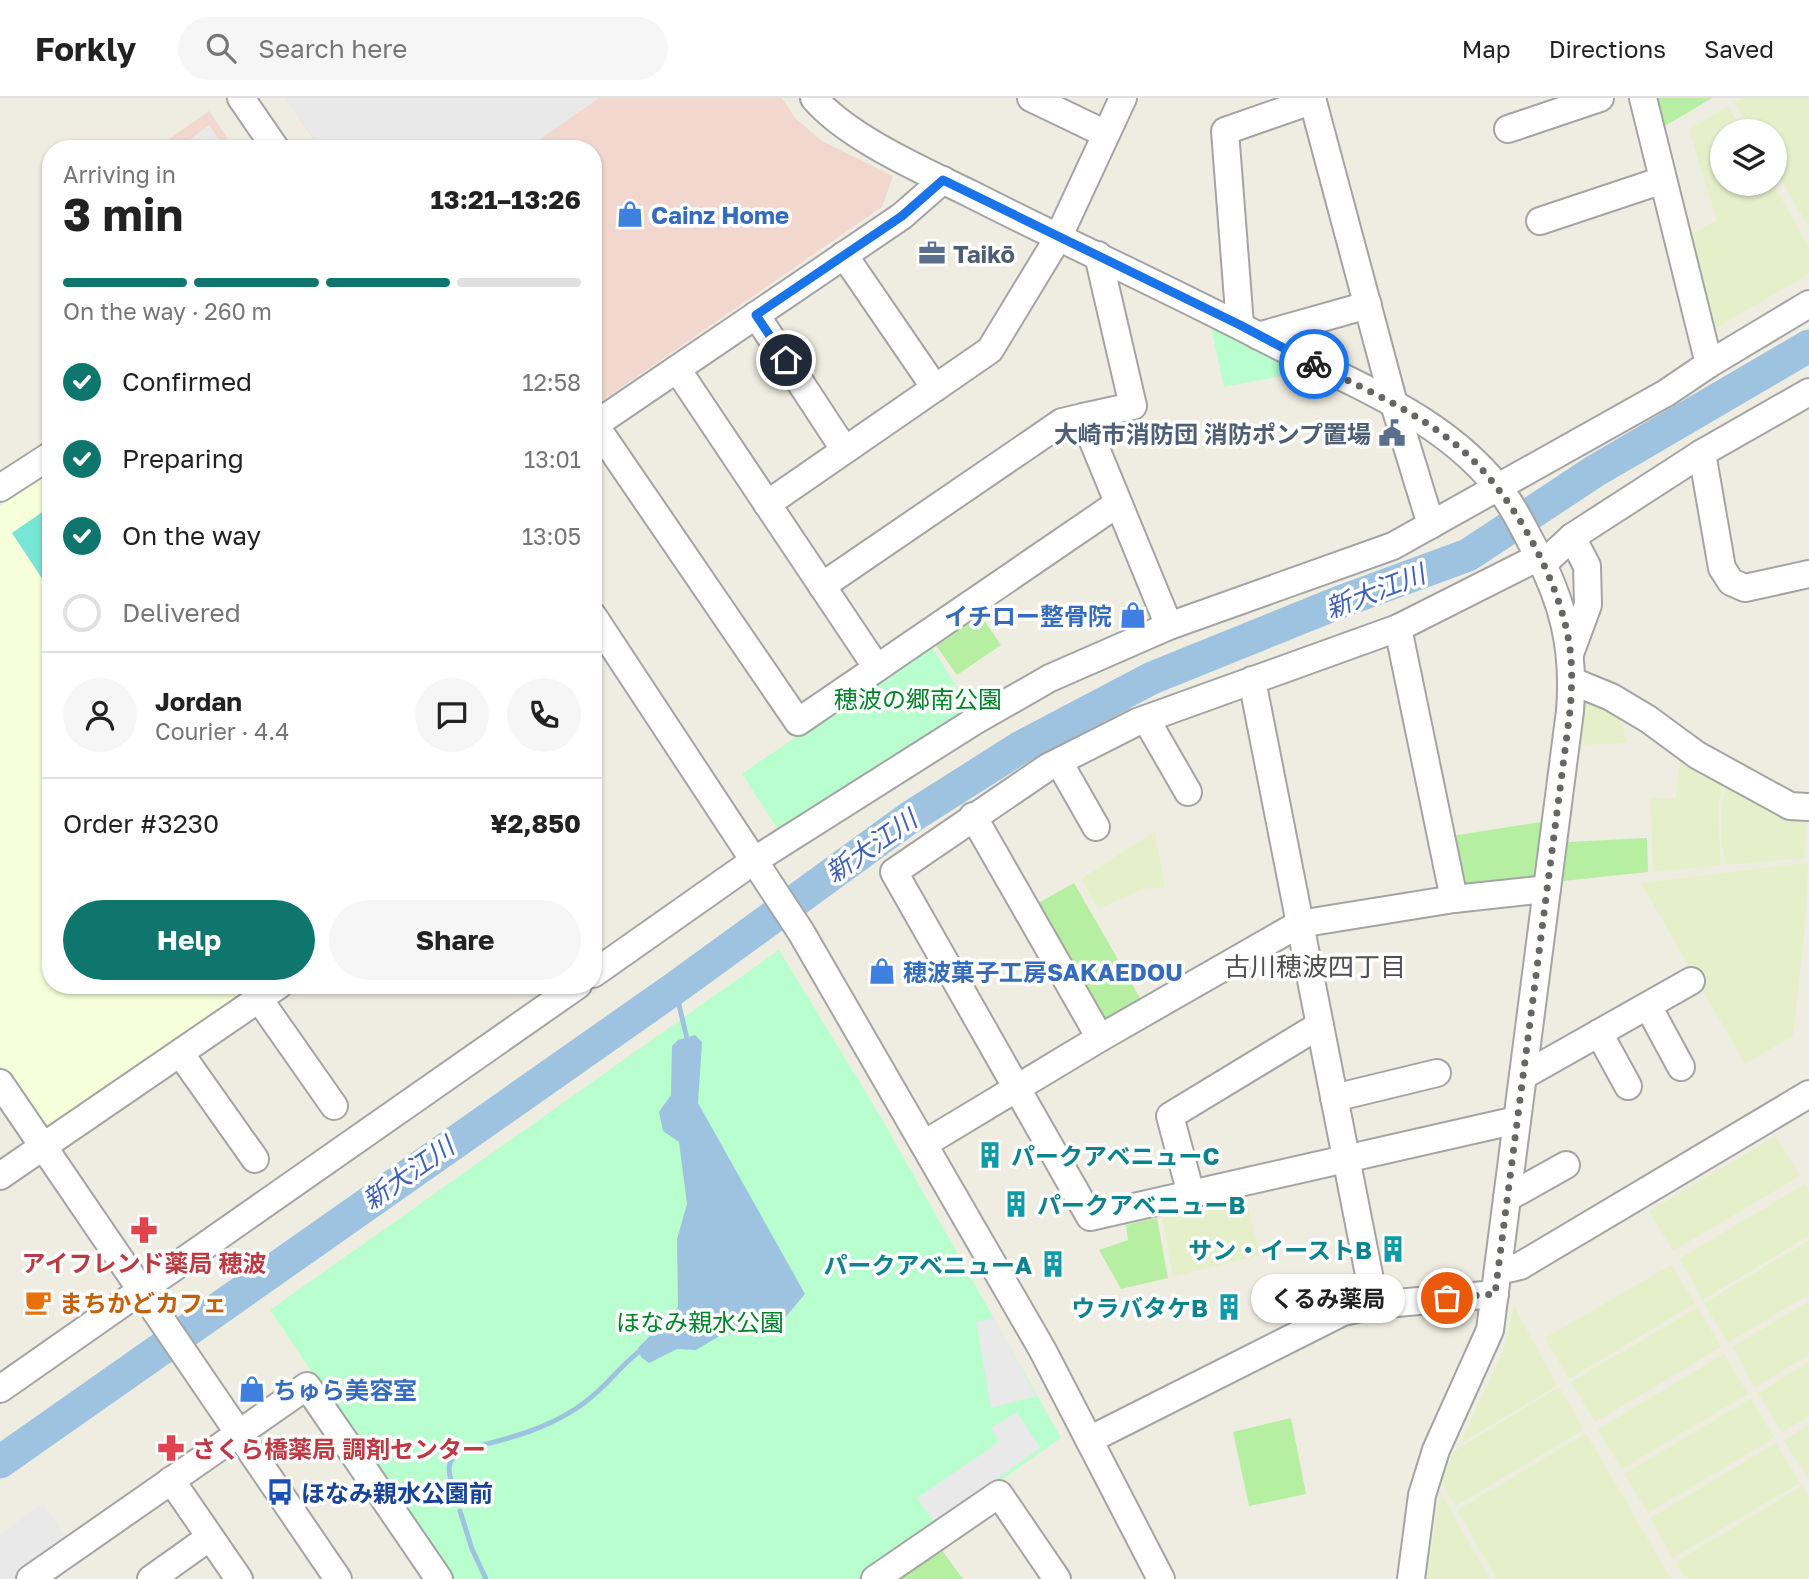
<!DOCTYPE html>
<meta charset="utf-8">
<style>
:root{--surface:#fff;--page:#f6f6f6;--text:#222;--muted:#767676;--line:#e0e0e0;--accent:#0f766e}
body{margin:0;font-family:"Golos Text","Noto Sans JP",sans-serif;background:var(--page);color:var(--text);height:100vh;display:flex;flex-direction:column;font-size:26px;white-space:nowrap}
*{box-sizing:border-box;margin:0}
p{font-size:23px;color:var(--muted)}
.icon{flex:none;width:38px;height:38px;fill:none;stroke:currentColor;stroke-width:2;stroke-linecap:round;stroke-linejoin:round}
.map{position:relative;flex:1;overflow:hidden}
.sheet{position:absolute;left:42px;top:42px;width:560px;height:854px;display:flex;flex-direction:column;background:var(--surface);border-radius:28px;box-shadow:0 2px 5px #0004}
.sheet>*{flex:none}
.controls{position:absolute;left:1710px;top:21px;display:grid;gap:14px}
.controls a{display:grid;place-items:center;width:77px;height:77px;border-radius:50%;background:var(--surface);box-shadow:0 2px 5px #0004;font-size:35px}
.pin{position:absolute;display:grid;place-items:center;width:60px;height:60px;color:#fff;margin:-30px;border:4px solid #fff;border-radius:50%;box-shadow:0 2px 7px #0007}
.courier{position:absolute;display:grid;place-items:center;width:70px;height:70px;margin:-35px;border:5px solid #1a73e8;border-radius:50%;background:#fff;color:#222;box-shadow:0 2px 9px #0007}
.bubble{position:absolute;height:49px;border-radius:24px;background:var(--surface);box-shadow:0 2px 5px #0004;font-size:23px;font-weight:700;line-height:49px;text-align:center}
.head em{font-style:normal;font-weight:700}
.head div{display:flex;flex-direction:column-reverse}
.head{display:flex;align-items:center;justify-content:space-between;height:119px;padding:0 21px}
h1{font-size:46px;font-weight:700;line-height:52px}
.bar{display:grid;grid-template-columns:repeat(4,1fr);gap:10px 7px;align-content:center;height:84px;padding:0 21px}
.bar i{height:9px;border-radius:5px;background:var(--line)}
.bar .active{background:var(--accent)}
.bar p{grid-column:span 4}
.line{display:flex;align-items:center;gap:18px;padding:0 21px;border-top:2px solid var(--line)}
.line div{flex:1}
.round{display:grid;place-items:center;flex:none;width:74px;height:74px;border-radius:37px;background:var(--page)}
ol{padding:0 21px;list-style:none}
li{display:flex;align-items:center;gap:21px;height:77px}
li p{margin-inline-start:auto}
li .icon{padding:7px;border-radius:50%;background:var(--accent);color:#fff;stroke-width:4}
li:last-child{color:var(--muted)}
li i{width:38px;height:38px;border:4px solid var(--line);border-radius:50%}
.primary-button{display:flex;gap:14px;margin-top:auto;padding:14px 21px}
.primary-button a{flex:1;height:80px;border-radius:42px;background:var(--accent);color:#fff;font-size:28px;font-weight:700;line-height:80px;text-align:center}
.primary-button a+a{background:var(--page);color:var(--text)}
header{display:flex;align-items:center;gap:42px;box-sizing:border-box;height:98px;padding:0 35px;background:var(--surface);border-bottom:2px solid var(--line)}
header strong{font-size:33px}
nav{display:flex;gap:38px;margin-inline-start:auto;font-size:24px}
.search{width:490px;height:63px;background:var(--page);display:flex;align-items:center;gap:18px;box-sizing:border-box;padding:0 24px;border-radius:38px;color:var(--muted);font-size:26px}
.map>svg:first-child{display:block}
.commercial{fill:#f2d7ce}
.education{fill:#f7ffda}
.farmland{fill:#e5f0ca}
.grass{fill:#b6efa1}
.park{fill:#b9fece}
.pitch{fill:#77e6d4}
.parking{fill:#e9e9e9}
.water{fill:#9dc3e1}
.lines{fill:none;stroke-linecap:round;stroke-linejoin:round}
.stream{stroke:#9dc3e1;stroke-width:5}
.river{stroke:#9dc3e1;stroke-width:33}
.minor-casing{stroke:#a4a4a4;stroke-width:30}
.minor{stroke:#fff;stroke-width:26}
.done{stroke:#666662;stroke-width:7;stroke-dasharray:0 12.6}
.route{stroke:#1a73e8;stroke-width:9}
.labels{text-anchor:middle;dominant-baseline:central;stroke-width:7;stroke-linejoin:round;paint-order:stroke}
.shop-label{font-size:24px;font-weight:bold;fill:#366cbe;stroke:#fff;text-anchor:start}
.service-label{font-size:24px;font-weight:bold;fill:#4e5e75;stroke:#fff;text-anchor:start}
.park-label{font-size:24px;fill:#018429;stroke:#fff}
.culture-label{font-size:24px;font-weight:bold;fill:#0d838f;stroke:#fff;text-anchor:end}
.health-label{font-size:24px;font-weight:bold;fill:#be3a42;stroke:#fff}
.food-label{font-size:24px;font-weight:bold;fill:#c56008;stroke:#fff;text-anchor:start}
.transit-label{font-size:24px;font-weight:bold;fill:#164399;stroke:#fff;text-anchor:start}
.water-label{font-size:26px;font-style:italic;fill:#4061b5;stroke:#fff}
.neighbourhood-label{font-size:26px;fill:#505050;stroke:#fff}
</style>
<header>
<strong>Forkly</strong>
<div class="search"><svg class="icon" aria-label="search" viewBox="0 0 24 24"><circle cx="10" cy="10" r="6"/><path d="M15 15l6 6"/></svg>Search here</div>
<nav><a>Map</a><a>Directions</a><a>Saved</a></nav>
</header>
<div class="map">
<svg width="1809" height="1481" viewBox="0 0 1809 1481">
<rect width="100%" height="100%" fill="#efede1"/>
<g class="commercial">
<path d="M 286,0 L 782,0 L 795,20 L 822,43 L 893,78 L 882,109 L 593,309 L 593,51 L 320,51 Z"/>
<path d="M 209,13 L 235,51 L 155,51 Z"/>
</g>
<path class="education" d="M 51,374 L 51,887 L 257,887 L 51,1027 L 38,1024 L 0,967 L 0,408 Z"/>
<g class="farmland">
<path d="M 1742,0 L 1809,0 L 1809,130 L 1775,72 L 1774,33 L 1752,33 L 1734,4 Z"/>
<path d="M 1728,8 L 1743,33 L 1722,33 L 1722,86 L 1773,86 L 1809,149 L 1809,176 L 1712,232 L 1686,139 L 1717,122 L 1689,32 Z"/>
<path d="M 1586,599 L 1620,619 L 1627,645 L 1581,647 Z"/>
<path d="M 1680,660 L 1723,684 L 1718,710 L 1721,767 L 1653,774 L 1650,700 L 1676,700 Z"/>
<path d="M 1726,685 L 1764,709 L 1806,723 L 1805,760 L 1725,767 L 1721,740 L 1722,709 Z"/>
<path d="M 1155,733 L 1165,789 L 1144,791 L 1098,811 L 1081,781 Z"/>
<path d="M 1808,765 L 1806,819 L 1793,938 L 1745,966 L 1641,785 Z"/>
<path d="M 1776,1038 L 1800,1078 L 1673,1153 L 1649,1113 Z"/>
<path d="M 1805,1086 L 1809,1092 L 1809,1138 L 1703,1202 L 1679,1161 Z"/>
<path d="M 1245,1095 L 1260,1157 L 1173,1179 L 1162,1118 Z"/>
<path d="M 1809,1142 L 1809,1196 L 1728,1245 L 1704,1205 Z"/>
<path d="M 1671,1167 L 1695,1205 L 1569,1281 L 1545,1240 Z"/>
<path d="M 1809,1203 L 1809,1257 L 1755,1289 L 1732,1249 Z"/>
<path d="M 1514,1208 L 1557,1288 L 1460,1346 L 1504,1250 Z"/>
<path d="M 1698,1209 L 1721,1249 L 1595,1324 L 1571,1284 Z"/>
<path d="M 1724,1256 L 1748,1296 L 1622,1371 L 1598,1331 Z"/>
<path d="M 1809,1264 L 1809,1318 L 1782,1335 L 1758,1295 Z"/>
<path d="M 1559,1289 L 1584,1332 L 1455,1408 L 1442,1384 L 1454,1353 Z"/>
<path d="M 1751,1300 L 1774,1340 L 1648,1415 L 1624,1376 Z"/>
<path d="M 1809,1327 L 1809,1380 L 1808,1381 L 1784,1342 Z"/>
<path d="M 1586,1335 L 1671,1481 L 1497,1481 L 1457,1412 Z"/>
<path d="M 1776,1345 L 1800,1385 L 1673,1460 L 1650,1420 Z"/>
<path d="M 1802,1388 L 1809,1400 L 1809,1481 L 1685,1481 L 1675,1464 Z"/>
<path d="M 1440,1394 L 1490,1481 L 1427,1481 Z"/>
</g>
<g class="grass">
<path d="M 1653,0 L 1712,0 L 1660,31 Z"/>
<path d="M 979,515 L 1001,547 L 957,577 L 935,546 Z"/>
<path d="M 1547,723 L 1536,780 L 1467,789 L 1461,782 L 1452,738 Z"/>
<path d="M 1647,740 L 1648,774 L 1563,783 L 1567,744 Z"/>
<path d="M 1074,785 L 1143,905 L 1103,928 L 1033,808 Z"/>
<path d="M 1157,1120 L 1168,1180 L 1121,1191 L 1099,1152 L 1128,1142 L 1126,1127 Z"/>
<path d="M 1291,1320 L 1306,1396 L 1249,1408 L 1233,1334 Z"/>
<path d="M 938,1447 L 963,1481 L 891,1481 Z"/>
</g>
<g class="park">
<path d="M 1209,220 L 1340,289 L 1309,295 L 1281,278 L 1224,289 Z"/>
<path d="M 930,546 L 971,611 L 777,730 L 742,676 Z"/>
<path d="M 779,852 L 882,1021 L 1061,1340 L 860,1481 L 451,1481 L 270,1212 Z"/>
</g>
<path class="pitch" d="M 51,408 L 51,494 L 12,435 Z"/>
<g class="parking">
<path d="M 286,0 L 599,0 L 526,51 L 321,51 Z"/>
<path d="M 209,27 L 226,51 L 193,51 L 188,43 Z"/>
<path d="M 994,1220 L 1036,1298 L 991,1310 L 976,1224 Z"/>
<path d="M 1017,1314 L 1040,1350 L 935,1425 L 917,1400 L 999,1344 L 991,1330 Z"/>
<path d="M 43,1406 L 71,1445 L 19,1481 L 0,1481 L 0,1436 Z"/>
</g>
<path class="water" d="M 695,937 L 702,944 L 698,1005 L 805,1196 L 783,1222 L 771,1226 L 765,1221 L 718,1239 L 696,1252 L 677,1251 L 649,1265 L 641,1259 L 638,1250 L 678,1209 L 677,1141 L 687,1106 L 679,1044 L 663,1033 L 659,1014 L 671,997 L 672,948 L 678,942 Z"/>
<g class="lines">
<g class="stream">
<path d="M 675,890 L 688,945"/>
<path d="M 455,1398 C 451,1378 441,1365 462,1352 C 509,1341 559,1329 596,1295 C 613,1280 625,1263 644,1250"/>
<path d="M 460,1413 L 472,1451 L 486,1481"/>
</g>
<path class="river" d="M 0,1364 L 675,890 L 909,720 L 1021,649 L 1152,580 L 1340,504 L 1468,457 L 1595,373 L 1809,248"/>
<defs>
<g id="minor">
<path d="M 241,0 L 276,51"/>
<path d="M 814,0 C 848,40 924,73 971,96 C 1067,145 1165,189 1261,239 C 1346,284 1448,318 1506,400 C 1516,414 1524,431 1532,446 C 1563,501 1575,550 1570,613 L 1490,1232 L 1436,1352 L 1422,1397 L 1411,1481"/>
<path d="M 1031,0 L 1106,36"/>
<path d="M 1312,0 L 1394,306 L 1431,427"/>
<path d="M 1643,0 L 1709,266"/>
<path d="M 1508,31 L 1600,0"/>
<path d="M 1540,123 L 1663,82"/>
<path d="M 844,157 L 935,290"/>
<path d="M 756,217 L 844,351"/>
<path d="M 1240,227 L 1225,33 L 1311,3"/>
<path d="M 1258,238 L 1368,207"/>
<path d="M 677,271 L 877,570"/>
<path d="M 1083,319 L 1133,308 L 1098,157"/>
<path d="M 595,327 L 798,624 L 1117,406"/>
<path d="M 593,328 L 902,118 L 943,82"/>
<path d="M 1702,355 L 1722,470 L 1731,484 L 1745,490 L 1809,476"/>
<path d="M 0,390 L 51,357"/>
<path d="M 767,406 L 990,252 L 1058,140 L 1123,0"/>
<path d="M 1543,466 L 1572,439 L 1702,355 L 1809,294"/>
<path d="M 822,488 L 1062,324 L 1083,319 L 1169,528"/>
<path d="M 593,518 L 801,834 L 1042,1251 L 1161,1481"/>
<path d="M 1398,530 L 1539,459"/>
<path d="M 1571,553 L 1588,507 L 1587,468 L 1572,439"/>
<path d="M 1252,582 L 1375,1207"/>
<path d="M 1572,583 L 1611,599 L 1648,621 L 1697,657 L 1790,708 L 1809,709"/>
<path d="M 1146,621 L 1188,694"/>
<path d="M 1059,664 L 1096,729"/>
<path d="M 973,718 L 1100,940"/>
<path d="M 1454,801 L 1398,530 L 1137,624 L 1048,669 L 894,774 L 1090,1119 L 1517,1022"/>
<path d="M 593,876 L 755,762 L 973,624 L 1050,580 L 1169,528 L 1393,448 L 1666,295 L 1709,266 L 1809,206"/>
<path d="M 259,901 L 334,1008"/>
<path d="M 1648,908 L 1681,969"/>
<path d="M 1599,935 L 1628,988"/>
<path d="M 180,955 L 255,1061"/>
<path d="M 1523,978 L 1691,883"/>
<path d="M 0,985 L 338,1481"/>
<path d="M 1334,1000 L 1437,975"/>
<path d="M 924,1046 L 1100,940 L 1299,826 L 1454,801 L 1547,791"/>
<path d="M 0,1078 L 279,887"/>
<path d="M 1191,1096 L 1170,1018 L 1320,927"/>
<path d="M 1507,1100 L 1566,1067"/>
<path d="M 1498,1173 L 1520,1168 L 1809,996"/>
<path d="M 0,1291 L 578,887"/>
<path d="M 1089,1342 L 1343,1214 L 1375,1207 L 1495,1196"/>
<path d="M 171,1382 L 239,1481"/>
<path d="M 30,1481 L 307,1288 L 439,1481"/>
<path d="M 151,1481 L 210,1439"/>
<path d="M 875,1481 L 999,1396 L 1057,1481"/>
</g>
</defs>
<use href="#minor" class="minor-casing"/>
<use href="#minor" class="minor"/>
</g>
<g class="lines">
<path class="done" d="M 1314,266 C 1365,291 1418,314 1461,351 C 1510,393 1556,475 1568,539 C 1573,563 1572,588 1570,613 L 1495,1196 L 1447,1200"/>
<path class="route" d="M 786,262 L 756,217 L 902,118 L 943,82 L 1240,227 L 1314,266"/>
</g>
<defs>
<symbol id="shop-bare" viewBox="-9 -9 18 18"><path d="M-5-2.5h2.3a2.7 3.5 0 0 1 5.4 0H5L5.5 6h-11ZM-1.5-2.5h3a1.5 2.3 0 0 0-3 0Z" fill="#3f7fe0" stroke="#fff" stroke-width="2.5" paint-order="stroke"/></symbol>
<symbol id="office-bare" viewBox="-9 -9 18 18"><path d="M-6-3h4V-5.5h4V-3h4V5H-6ZM-1-4.5V-3h2v-1.5ZM-6 0V1H6V0Z" fill="#5c6f8a" stroke="#fff" stroke-width="2.5" paint-order="stroke"/></symbol>
<symbol id="civic-bare" viewBox="-9 -9 18 18"><path d="M-.6-6.5H3V-4.5H.6V-3L4-1V1h2V6H-6V1h2V-1L-.6-3ZM-1.2 2.5V6h2.4V2.5Z" fill="#5c6f8a" stroke="#fff" stroke-width="2.5" paint-order="stroke"/></symbol>
<symbol id="building-bare" viewBox="-9 -9 18 18"><path d="M-4-6H4V6H1V3H-1V6H-4ZM-2.5-4.3h1.7v1.8h-1.7ZM.8-4.3h1.7v1.8H.8ZM-2.5-1h1.7V.8h-1.7ZM.8-1h1.7V.8H.8Z" fill="#0f9aa8" stroke="#fff" stroke-width="2.5" paint-order="stroke"/></symbol>
<symbol id="pharmacy-bare" viewBox="-9 -9 18 18"><path d="M-2-6h4v4h4v4h-4v4h-4v-4h-4v-4h4Z" fill="#e0444e" stroke="#fff" stroke-width="2.5" paint-order="stroke"/></symbol>
<symbol id="cafe-bare" viewBox="-9 -9 18 18"><path d="M-5.5-4.5H6V0H3Q3 3.5 0 3.5H-2.5Q-5.5 3.5-5.5 0ZM3-3.2v2h1.7v-2ZM-6 4.5H4V6H-6Z" fill="#e8710a" stroke="#fff" stroke-width="2.5" paint-order="stroke"/></symbol>
<symbol id="bus-bare" viewBox="-9 -9 18 18"><path d="M-5-6H5V4H4V6H2V4H-2V6H-4V4H-5ZM-3.5-4V0h7V-4ZM-3.5 1.2v1.5H-2V1.2ZM2 1.2v1.5H3.5V1.2Z" fill="#1a4fb4" stroke="#fff" stroke-width="2.5" paint-order="stroke"/></symbol>
</defs>
<g fill-rule="evenodd">
<use href="#shop-bare" x="611" y="97" width="38" height="38"/>
<use href="#office-bare" x="913" y="136" width="38" height="38"/>
<use href="#civic-bare" x="1373" y="316" width="38" height="38"/>
<use href="#shop-bare" x="1114" y="498" width="38" height="38"/>
<use href="#shop-bare" x="863" y="854" width="38" height="38"/>
<use href="#building-bare" x="971" y="1038" width="38" height="38"/>
<use href="#building-bare" x="997" y="1087" width="38" height="38"/>
<use href="#pharmacy-bare" x="125" y="1113" width="38" height="38"/>
<use href="#building-bare" x="1374" y="1132" width="38" height="38"/>
<use href="#building-bare" x="1034" y="1147" width="38" height="38"/>
<use href="#cafe-bare" x="19" y="1185" width="38" height="38"/>
<use href="#building-bare" x="1210" y="1190" width="38" height="38"/>
<use href="#shop-bare" x="233" y="1272" width="38" height="38"/>
<use href="#pharmacy-bare" x="152" y="1331" width="38" height="38"/>
<use href="#bus-bare" x="261" y="1375" width="38" height="38"/>
</g>
<g class="labels">
<g class="shop-label">
<text x="651" y="116">Cainz Home</text>
<text x="1112" y="517" text-anchor="end">イチロー整骨院</text>
<text x="903" y="873">穂波菓子工房SAKAEDOU</text>
<text x="273" y="1291">ちゅら美容室</text>
</g>
<g class="service-label">
<text x="953" y="155">Taikō</text>
<text x="1371" y="335" text-anchor="end">大崎市消防団 消防ポンプ置場</text>
</g>
<g class="park-label">
<text x="918" y="600">穂波の郷南公園</text>
<text x="700" y="1223">ほなみ親水公園</text>
</g>
<g class="culture-label">
<text x="1011" y="1057" text-anchor="start">パークアベニューC</text>
<text x="1037" y="1106" text-anchor="start">パークアベニューB</text>
<text x="1372" y="1151">サン・イーストB</text>
<text x="1032" y="1166">パークアベニューA</text>
<text x="1208" y="1209">ウラバタケB</text>
</g>
<g class="health-label">
<text x="144" y="1164">アイフレンド薬局 穂波</text>
<text x="192" y="1350" text-anchor="start">さくら橋薬局 調剤センター</text>
</g>
<g class="food-label">
<text x="59" y="1204">まちかどカフェ</text>
</g>
<g class="transit-label">
<text x="301" y="1394">ほなみ親水公園前</text>
</g>
<g class="water-label">
<text transform="translate(1375 493) rotate(-21)">新大江川</text>
<text transform="translate(871 748) rotate(-35)">新大江川</text>
<text transform="translate(408 1075) rotate(-35)">新大江川</text>
</g>
<g class="neighbourhood-label">
<text x="1315" y="868">古川穂波四丁目</text>
</g>
</g>
</svg>
<div class="controls">
<a><svg class="icon" aria-label="layers" viewBox="0 0 24 24"><path d="M12 4l9 5-9 5-9-5zM3 14l9 5 9-5"/></svg></a>
</div>
<div class="pin" style="left:1447px;top:1200px;background:#ea580c"><svg class="icon" aria-label="bag" viewBox="0 0 24 24"><path d="M5 8h14l-1 12H6zM9 8a3 3 0 0 1 6 0"/></svg></div>
<div class="pin" style="left:786px;top:262px;background:#1f2937"><svg class="icon" aria-label="home" viewBox="0 0 24 24"><path d="M3 11l9-7 9 7M6 9v11h12V9"/></svg></div>
<div class="courier" style="left:1314px;top:266px"><svg class="icon" aria-label="bike" viewBox="0 0 24 24"><circle cx="6" cy="16" r="4"/><circle cx="18" cy="16" r="4"/><path d="M6 16l4-8h5l3 8M10 8l3 8H6M13 5h3"/></svg></div>
<div class="bubble" style="left:1251px;top:1176px;width:154px">くるみ薬局</div>
<section class="sheet">
<div class="head"><div><h1>3 min</h1><p>Arriving in</p></div><em>13:21–13:26</em></div>
<div class="bar"><i class="active"></i><i class="active"></i><i class="active"></i><i></i><p>On the way · 260 m</p></div>
<ol>
<li><svg class="icon" aria-label="check" viewBox="0 0 24 24"><path d="M5 12l5 5 9-10"/></svg>Confirmed<p>12:58</p></li>
<li><svg class="icon" aria-label="check" viewBox="0 0 24 24"><path d="M5 12l5 5 9-10"/></svg>Preparing<p>13:01</p></li>
<li><svg class="icon" aria-label="check" viewBox="0 0 24 24"><path d="M5 12l5 5 9-10"/></svg>On the way<p>13:05</p></li>
<li><i></i>Delivered</li>
</ol>
<div class="line" style="height:126px"><a class="round"><svg class="icon" aria-label="person" viewBox="0 0 24 24"><circle cx="12" cy="8" r="4"/><path d="M4 21q1-7 8-7t8 7"/></svg></a><div><b>Jordan</b><p>Courier · 4.4</p></div><a class="round"><svg class="icon" aria-label="chat" viewBox="0 0 24 24"><path d="M4 5h16v11H9l-5 4z"/></svg></a><a class="round"><svg class="icon" aria-label="phone" viewBox="0 0 24 24"><path d="M5 4h4l2 5-3 2q2 4 5 5l2-3 5 2v4C11 20 4 13 5 4z"/></svg></a></div>
<div class="line" style="height:91px"><div>Order #3230</div><b>¥2,850</b></div>
<div class="primary-button"><a>Help</a><a>Share</a></div>
</section>
</div>
